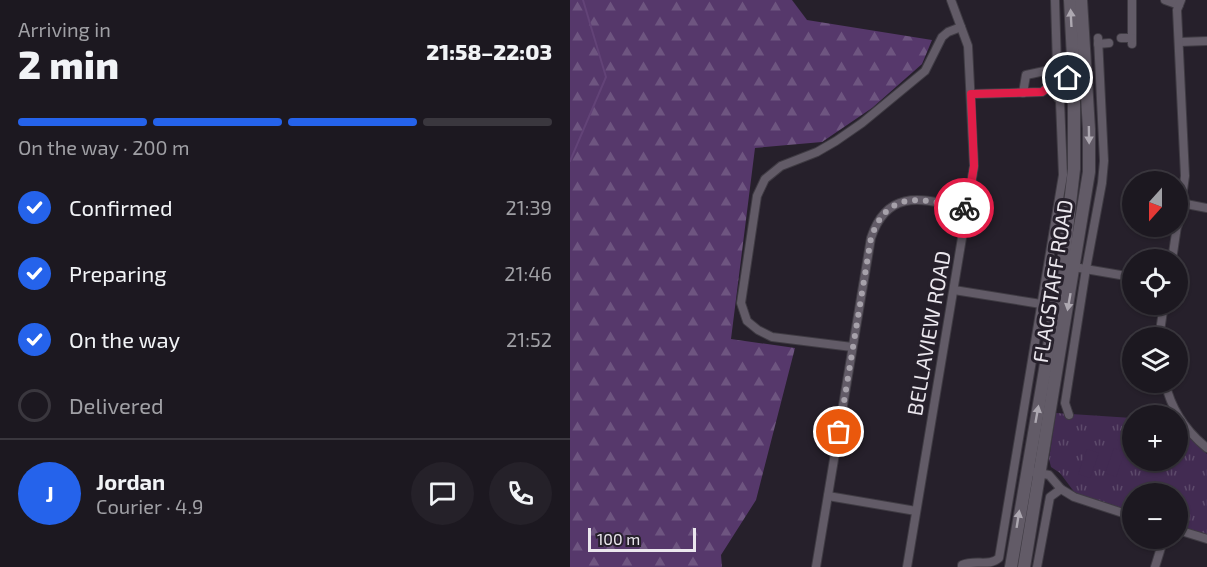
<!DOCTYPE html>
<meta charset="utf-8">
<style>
:root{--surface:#1c1820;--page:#252129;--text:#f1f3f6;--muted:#a0a0a5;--line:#3a373e;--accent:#2563eb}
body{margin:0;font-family:"Exo 2",sans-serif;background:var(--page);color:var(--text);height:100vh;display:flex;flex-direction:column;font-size:22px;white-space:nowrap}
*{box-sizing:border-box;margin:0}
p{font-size:20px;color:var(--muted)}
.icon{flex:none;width:33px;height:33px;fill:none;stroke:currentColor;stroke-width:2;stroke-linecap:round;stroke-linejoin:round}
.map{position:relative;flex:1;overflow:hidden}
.panel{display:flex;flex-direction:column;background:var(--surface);width:570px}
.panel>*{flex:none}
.needle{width:39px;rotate:201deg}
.tools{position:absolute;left:552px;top:171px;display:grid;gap:12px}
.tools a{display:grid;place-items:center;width:66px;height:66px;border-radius:50%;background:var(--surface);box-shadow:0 2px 4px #0004,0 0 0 2px var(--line);font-size:30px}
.scale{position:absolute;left:18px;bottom:15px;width:108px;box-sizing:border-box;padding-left:6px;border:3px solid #ebe7ee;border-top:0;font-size:16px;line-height:21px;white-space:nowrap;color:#ebe7ee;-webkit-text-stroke:4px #26202b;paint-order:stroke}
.pin{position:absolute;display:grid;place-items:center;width:51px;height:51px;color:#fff;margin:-26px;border:3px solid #fff;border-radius:50%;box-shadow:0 2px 6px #0007}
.courier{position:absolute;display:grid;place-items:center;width:60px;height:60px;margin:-30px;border:4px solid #e11d48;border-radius:50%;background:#fff;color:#222;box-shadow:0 2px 8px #0007}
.overview em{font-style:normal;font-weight:800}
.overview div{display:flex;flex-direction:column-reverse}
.overview{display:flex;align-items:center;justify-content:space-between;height:102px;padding:0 18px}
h1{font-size:39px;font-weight:800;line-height:45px}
.bar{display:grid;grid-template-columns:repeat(4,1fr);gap:9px 6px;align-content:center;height:72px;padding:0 18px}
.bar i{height:8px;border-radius:4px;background:var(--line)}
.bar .current{background:var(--accent)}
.bar p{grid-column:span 4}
.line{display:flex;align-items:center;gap:15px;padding:0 18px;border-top:2px solid var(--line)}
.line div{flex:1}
.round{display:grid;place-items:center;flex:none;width:63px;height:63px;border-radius:32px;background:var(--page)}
ol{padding:0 18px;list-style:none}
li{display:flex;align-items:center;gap:18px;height:66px}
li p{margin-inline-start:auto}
li .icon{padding:6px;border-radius:50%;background:var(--accent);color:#fff;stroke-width:4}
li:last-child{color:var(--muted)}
li i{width:33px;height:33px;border:3px solid var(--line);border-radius:50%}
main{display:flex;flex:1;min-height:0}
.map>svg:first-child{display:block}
.forest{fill:url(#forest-firs)}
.park{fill:url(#park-tufts)}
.pitch{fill:#422b52}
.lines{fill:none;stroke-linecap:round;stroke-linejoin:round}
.stream{stroke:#624377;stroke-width:2}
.minor-casing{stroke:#3f3b43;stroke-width:10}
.secondary-casing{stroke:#3f3b43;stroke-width:14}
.minor{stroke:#625b67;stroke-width:8}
.secondary{stroke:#625b67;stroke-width:12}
.oneway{fill:#ada8b1}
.done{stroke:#a6a1aa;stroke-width:6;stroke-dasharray:0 10.8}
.route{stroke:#e11d48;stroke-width:8}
.labels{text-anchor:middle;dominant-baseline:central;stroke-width:6;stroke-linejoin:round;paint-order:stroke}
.street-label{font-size:21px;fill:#ebe7ee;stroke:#26202b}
</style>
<main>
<section class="panel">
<div class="overview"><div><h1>2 min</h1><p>Arriving in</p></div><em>21:58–22:03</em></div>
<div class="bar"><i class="current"></i><i class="current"></i><i class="current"></i><i></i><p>On the way · 200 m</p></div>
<ol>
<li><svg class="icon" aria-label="check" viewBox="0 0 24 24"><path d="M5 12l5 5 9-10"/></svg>Confirmed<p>21:39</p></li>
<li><svg class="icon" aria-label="check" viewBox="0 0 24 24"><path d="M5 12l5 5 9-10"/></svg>Preparing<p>21:46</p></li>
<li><svg class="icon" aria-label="check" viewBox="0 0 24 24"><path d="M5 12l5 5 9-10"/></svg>On the way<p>21:52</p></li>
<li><i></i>Delivered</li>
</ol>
<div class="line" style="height:108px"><b class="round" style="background:var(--accent);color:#fff">J</b><div><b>Jordan</b><p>Courier · 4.9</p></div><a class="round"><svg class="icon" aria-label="chat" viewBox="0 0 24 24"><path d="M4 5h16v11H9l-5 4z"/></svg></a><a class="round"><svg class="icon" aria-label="phone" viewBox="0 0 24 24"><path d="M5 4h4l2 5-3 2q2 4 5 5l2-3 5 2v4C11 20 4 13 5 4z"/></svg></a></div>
</section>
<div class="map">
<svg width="637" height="567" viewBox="0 0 637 567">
<defs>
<pattern id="forest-firs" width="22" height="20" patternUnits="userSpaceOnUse" patternTransform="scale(1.5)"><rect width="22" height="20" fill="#56386b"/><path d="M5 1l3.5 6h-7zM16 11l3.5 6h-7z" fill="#6e5580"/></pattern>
<pattern id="park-tufts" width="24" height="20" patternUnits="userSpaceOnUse" patternTransform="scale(1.5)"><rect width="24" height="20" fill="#422b52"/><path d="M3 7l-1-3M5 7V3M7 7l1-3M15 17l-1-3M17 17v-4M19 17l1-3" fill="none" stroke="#5d4a6b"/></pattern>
</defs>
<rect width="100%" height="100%" fill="#26202b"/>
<path class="forest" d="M 0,0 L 222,0 L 237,20 L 362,40 L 352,64 L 302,108 L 252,142 L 185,148 L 161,339 L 225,348 L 186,500 L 151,555 L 152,567 L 0,567 Z"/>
<path class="park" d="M 486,413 L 562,418 L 562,460 L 608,460 L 608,421 L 616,433 L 637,454 L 637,535 L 608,526 L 608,494 L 562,494 L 562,512 L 505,493 L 490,473 L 481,467 L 479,459 Z"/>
<g class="pitch">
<path d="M 544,448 L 555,452 L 546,477 L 535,473 Z"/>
<path d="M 517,449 L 529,453 L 520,478 L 508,474 Z"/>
</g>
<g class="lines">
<path class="stream" d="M 0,161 L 36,77 L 13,0"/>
<defs>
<g id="minor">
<path d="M 562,0 L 562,44"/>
<path d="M 595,0 L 609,5"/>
<path d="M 551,38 L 562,38"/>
<path d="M 609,42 L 637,41"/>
<path d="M 528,44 L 539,43"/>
<path d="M 453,93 L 456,75 L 484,69 L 487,66 L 485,0"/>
<path d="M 401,94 L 472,92 L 488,80 L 507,77"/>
<path d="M 611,203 L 637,208"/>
<path d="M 608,225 L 615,176 L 607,10 L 611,0"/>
<path d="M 602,260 L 607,226"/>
<path d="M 498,266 L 562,277"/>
<path d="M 384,290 L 471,304"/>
<path d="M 589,338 L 594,304"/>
<path d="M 282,347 L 202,337 L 188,330 L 177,321 L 171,303 L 187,196 L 195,179 L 211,166 L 247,152 L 266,141 L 292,123 L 355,71 L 372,37 L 378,32 L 391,27"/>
<path d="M 595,382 C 601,409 616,431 637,448"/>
<path d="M 499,415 L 495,403 L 516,269 L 532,183 L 534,161 L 528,38"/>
<path d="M 464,472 L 479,475 L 491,489 L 504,497 L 562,516"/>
<path d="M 258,496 L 346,511"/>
<path d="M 608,530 L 637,539"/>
<path d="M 246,567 L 301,238 C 318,186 355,200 397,208"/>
<path d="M 337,567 L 404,166 L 398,46 L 381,0"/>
<path d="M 392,567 L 392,565 C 405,559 419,567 429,558 L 493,175 L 490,101 L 480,87"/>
<path d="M 467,567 L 480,497 L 491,489"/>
<path d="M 585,567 L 594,538"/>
</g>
<g id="secondary">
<path d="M 441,567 L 493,265 L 504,169 L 504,77 L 500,0"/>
<path d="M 454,567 L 519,172 L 519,129 L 511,0"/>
</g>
</defs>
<use href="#minor" class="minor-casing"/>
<use href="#secondary" class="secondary-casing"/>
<use href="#minor" class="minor"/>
<use href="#secondary" class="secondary"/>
</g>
<defs><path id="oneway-solid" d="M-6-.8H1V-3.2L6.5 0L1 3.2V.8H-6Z" transform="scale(1.5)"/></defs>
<g class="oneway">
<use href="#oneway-solid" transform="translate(501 18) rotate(-93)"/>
<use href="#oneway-solid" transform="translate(519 135) rotate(89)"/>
<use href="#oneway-solid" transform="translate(499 302) rotate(100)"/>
<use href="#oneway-solid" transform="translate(467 414) rotate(-80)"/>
<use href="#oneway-solid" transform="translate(448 519) rotate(-81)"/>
</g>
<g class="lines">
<path class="done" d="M 269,432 L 301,238 C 318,188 352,199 394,208"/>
<path class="route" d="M 394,208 L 397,208 L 404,166 L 401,94 L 472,92 L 488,80 L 498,78"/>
</g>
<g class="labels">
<g class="street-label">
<text transform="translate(482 281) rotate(-81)">FLAGSTAFF ROAD</text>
<text transform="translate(358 333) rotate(-80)">BELLAVIEW ROAD</text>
</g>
</g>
</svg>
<div class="tools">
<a><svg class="needle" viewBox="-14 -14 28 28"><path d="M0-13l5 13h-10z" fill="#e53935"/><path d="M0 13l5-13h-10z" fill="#a0a0a5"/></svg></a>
<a><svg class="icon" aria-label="locate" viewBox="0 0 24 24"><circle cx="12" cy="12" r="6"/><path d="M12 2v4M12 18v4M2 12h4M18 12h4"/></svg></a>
<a><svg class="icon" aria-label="layers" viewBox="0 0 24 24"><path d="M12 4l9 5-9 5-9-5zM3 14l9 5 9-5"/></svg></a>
<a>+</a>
<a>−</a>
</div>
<div class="scale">100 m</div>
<div class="pin" style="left:269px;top:432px;background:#ea580c"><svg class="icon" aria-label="bag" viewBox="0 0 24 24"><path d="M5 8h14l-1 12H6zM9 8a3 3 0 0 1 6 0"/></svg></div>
<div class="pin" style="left:498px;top:78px;background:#1f2937"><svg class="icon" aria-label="home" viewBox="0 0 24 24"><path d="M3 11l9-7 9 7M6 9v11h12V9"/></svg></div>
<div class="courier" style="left:394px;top:208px"><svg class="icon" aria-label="bike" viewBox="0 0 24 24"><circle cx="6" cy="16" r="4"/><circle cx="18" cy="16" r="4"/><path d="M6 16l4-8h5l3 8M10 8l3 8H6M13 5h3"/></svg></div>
</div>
</main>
